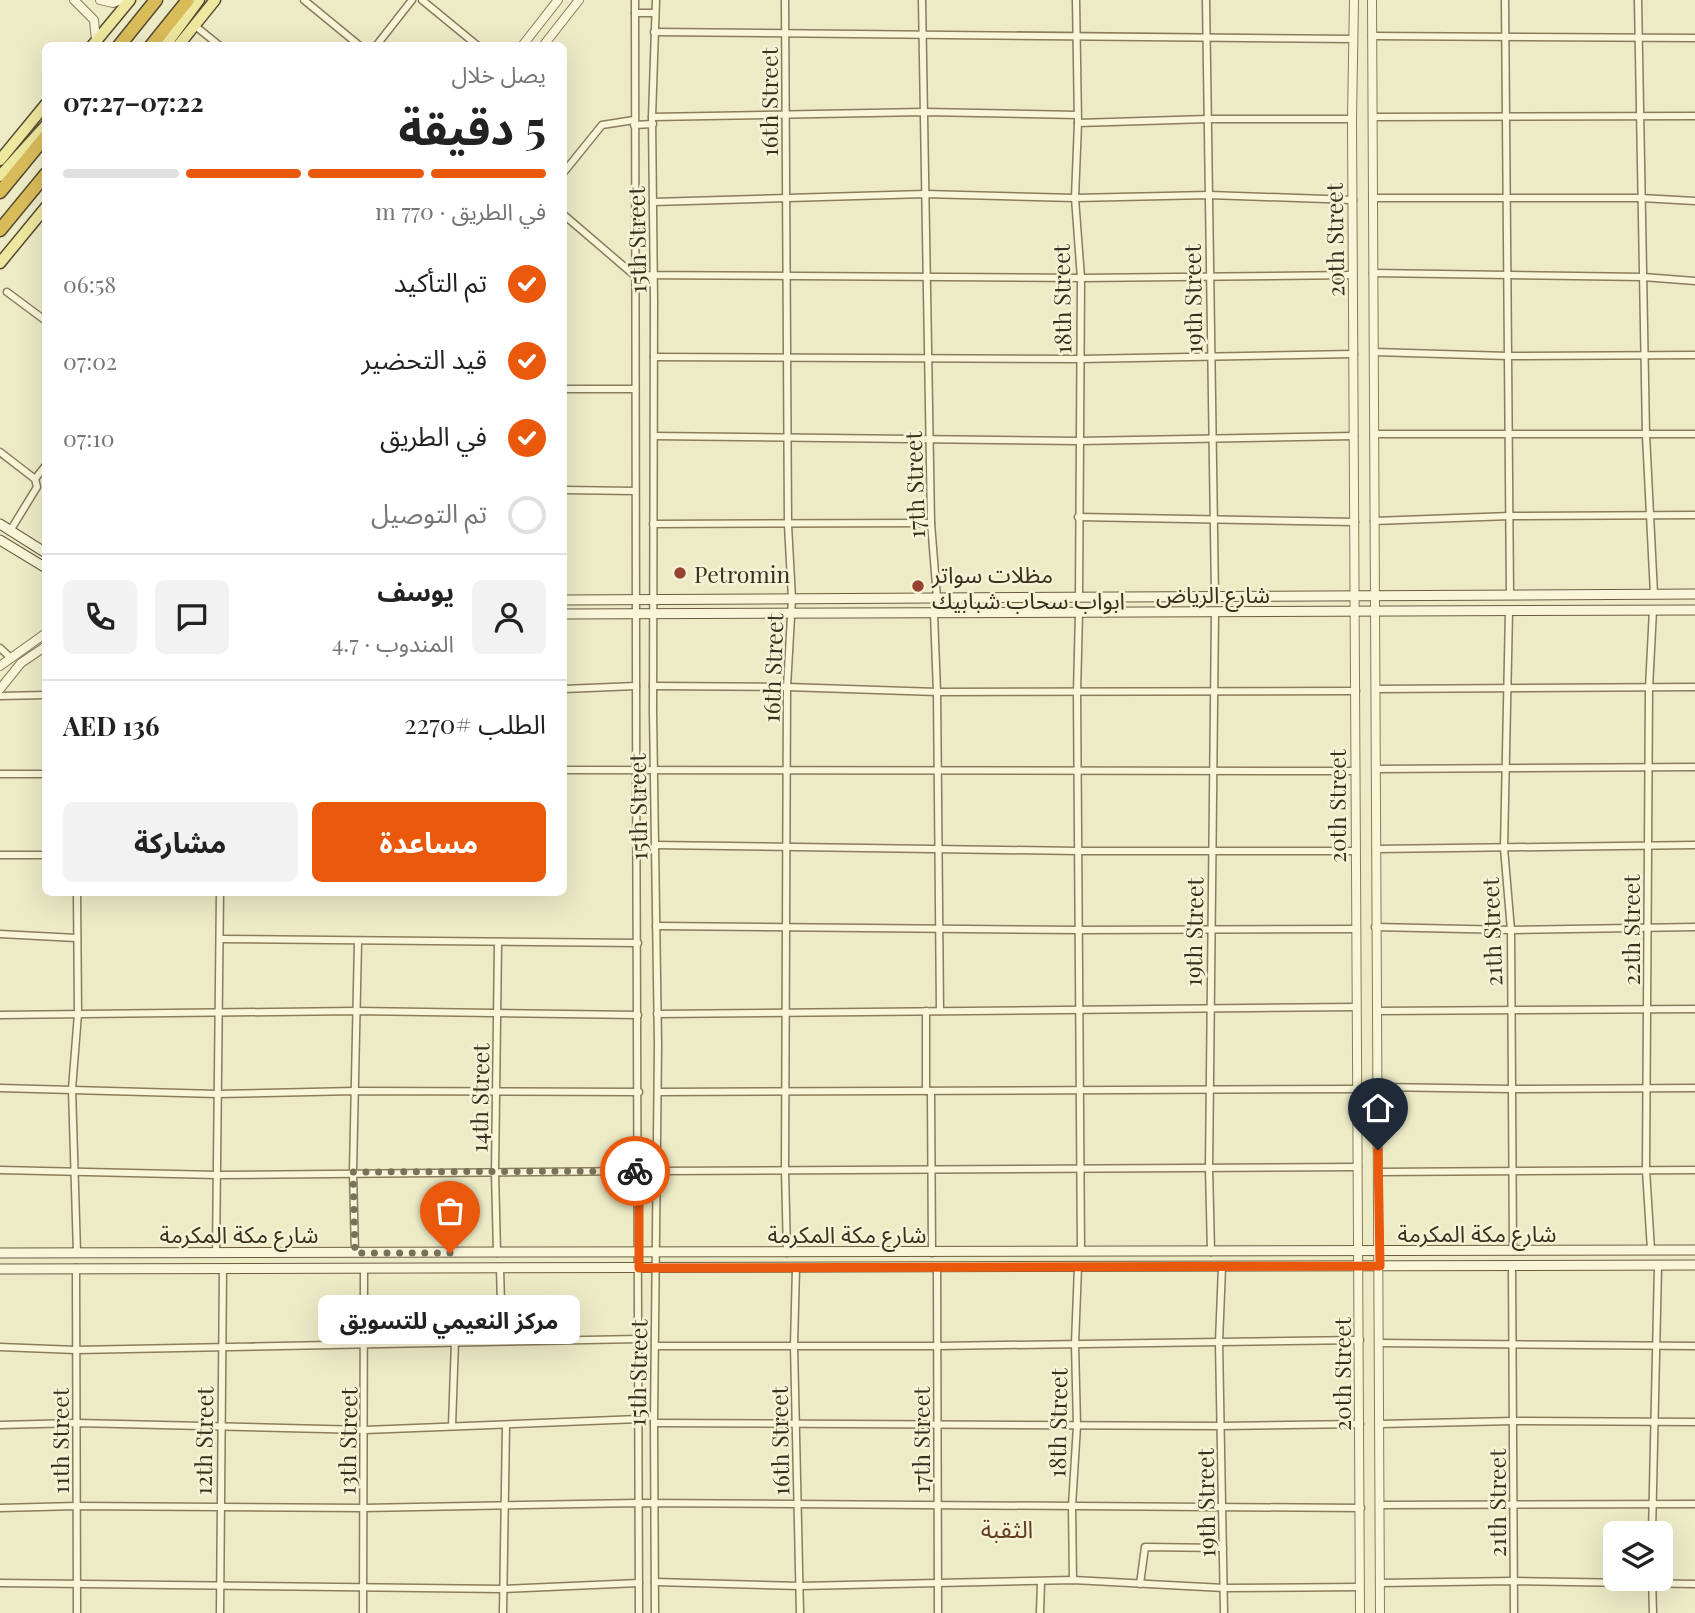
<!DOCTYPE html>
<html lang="ar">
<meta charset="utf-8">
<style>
:root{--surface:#fff;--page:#f2f2f2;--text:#222;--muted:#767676;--line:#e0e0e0;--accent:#ea580c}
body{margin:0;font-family:"Playfair Display","Noto Sans Arabic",serif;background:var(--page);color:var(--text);direction:rtl;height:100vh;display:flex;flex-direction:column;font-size:26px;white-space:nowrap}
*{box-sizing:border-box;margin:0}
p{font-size:23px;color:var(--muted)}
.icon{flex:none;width:38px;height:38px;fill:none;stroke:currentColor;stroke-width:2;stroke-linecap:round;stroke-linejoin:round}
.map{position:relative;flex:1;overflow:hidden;direction:ltr}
.drawer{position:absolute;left:42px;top:42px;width:525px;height:854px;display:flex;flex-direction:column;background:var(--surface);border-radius:10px;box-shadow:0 7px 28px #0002;direction:rtl}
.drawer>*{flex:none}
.controls{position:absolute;left:1603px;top:1521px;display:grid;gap:14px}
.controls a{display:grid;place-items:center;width:70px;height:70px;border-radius:10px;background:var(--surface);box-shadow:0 7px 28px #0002;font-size:35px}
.pin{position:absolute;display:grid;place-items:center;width:60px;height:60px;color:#fff;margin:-72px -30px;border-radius:50% 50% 50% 0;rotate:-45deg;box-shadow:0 0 7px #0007}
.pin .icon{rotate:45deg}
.courier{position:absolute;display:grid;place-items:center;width:70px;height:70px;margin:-35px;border:5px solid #ea580c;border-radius:50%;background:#fff;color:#222;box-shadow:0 2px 9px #0007}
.bubble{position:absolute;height:49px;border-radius:10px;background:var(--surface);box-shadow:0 7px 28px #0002;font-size:23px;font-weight:700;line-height:49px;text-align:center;direction:rtl}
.summary em{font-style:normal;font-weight:700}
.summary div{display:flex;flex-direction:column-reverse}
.summary{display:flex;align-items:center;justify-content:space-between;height:119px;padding:0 21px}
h1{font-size:46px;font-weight:700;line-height:52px}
.bar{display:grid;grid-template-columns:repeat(4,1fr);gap:10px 7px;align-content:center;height:84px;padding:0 21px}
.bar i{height:9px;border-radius:5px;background:var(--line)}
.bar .selected{background:var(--accent)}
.bar p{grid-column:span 4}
.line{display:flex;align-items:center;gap:18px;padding:0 21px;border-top:2px solid var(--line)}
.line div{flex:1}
.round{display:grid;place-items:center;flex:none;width:74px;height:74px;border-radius:10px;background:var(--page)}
ol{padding:0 21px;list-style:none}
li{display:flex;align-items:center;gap:21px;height:77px}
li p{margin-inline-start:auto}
li .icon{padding:7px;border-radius:50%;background:var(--accent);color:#fff;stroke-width:4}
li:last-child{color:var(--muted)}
li i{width:38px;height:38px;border:4px solid var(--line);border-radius:50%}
.action{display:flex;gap:14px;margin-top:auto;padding:14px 21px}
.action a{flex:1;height:80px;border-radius:10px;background:var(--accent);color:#fff;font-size:28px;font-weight:700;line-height:80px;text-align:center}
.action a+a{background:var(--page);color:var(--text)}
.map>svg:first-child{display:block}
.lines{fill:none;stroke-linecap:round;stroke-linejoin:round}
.minor-casing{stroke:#887d5c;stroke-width:9}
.tertiary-casing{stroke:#887d5c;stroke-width:10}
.secondary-casing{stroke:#6a5e3f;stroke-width:11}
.primary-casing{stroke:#564a30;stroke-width:13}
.motorway-casing{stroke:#564a30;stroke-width:15}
.minor{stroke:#f8f5d9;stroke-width:6}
.tertiary{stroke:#f8f5d9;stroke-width:8}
.secondary{stroke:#f8f5d9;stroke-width:9}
.primary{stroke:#eee79f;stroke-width:10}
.motorway{stroke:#d9bc5a;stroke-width:12}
.done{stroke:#777259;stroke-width:7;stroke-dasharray:0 12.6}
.route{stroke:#ea580c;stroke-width:9}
.poi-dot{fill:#95432e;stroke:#f5f2d5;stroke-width:2.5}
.labels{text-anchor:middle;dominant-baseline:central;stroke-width:5;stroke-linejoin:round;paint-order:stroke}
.street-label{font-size:23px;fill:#38311f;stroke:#f5f2d5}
.poi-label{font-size:23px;fill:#38311f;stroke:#f5f2d5;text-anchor:start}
.neighbourhood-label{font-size:24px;fill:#643d20;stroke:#f5f2d5}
</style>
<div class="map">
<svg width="1695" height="1613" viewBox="0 0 1695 1613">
<rect width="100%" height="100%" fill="#edeac6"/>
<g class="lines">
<defs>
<g id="minor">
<path d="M 304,0 L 360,46"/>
<path d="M 422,0 L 478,46"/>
<path d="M 635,0 C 633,538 639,1075 639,1613"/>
<path d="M 785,0 L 788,525 L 792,599 L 787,687 L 785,1170 L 787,1253"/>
<path d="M 922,0 L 931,523 L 937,598 L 934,614 L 937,692 L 940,1011"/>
<path d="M 1076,0 L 1078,123 L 1075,198 L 1081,278 L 1079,597"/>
<path d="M 1206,0 L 1215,597"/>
<path d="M 1505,0 L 1510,595"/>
<path d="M 1638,0 L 1646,435 L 1654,594"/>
<path d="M 635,13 L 655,13"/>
<path d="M 194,25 L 220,46"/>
<path d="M 654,32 L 1353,39"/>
<path d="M 1372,36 L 1695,38"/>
<path d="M 376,46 L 412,0"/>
<path d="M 652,117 L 924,112 L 1077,115"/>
<path d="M 1373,117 L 1695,116"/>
<path d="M 1078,123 L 1208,119 L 1352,119"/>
<path d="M 634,125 L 653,124"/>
<path d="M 564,172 L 602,125 L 634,120"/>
<path d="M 1373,198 L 1641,198 L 1695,201"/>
<path d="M 653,202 L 925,194 L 1075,198 L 1209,195 L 1353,200"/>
<path d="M 564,215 L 634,275 L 1081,278 L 1353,275"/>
<path d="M 1373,273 L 1643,277 L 1695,281"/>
<path d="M 7,292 L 46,321"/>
<path d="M 1374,352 L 1508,356 L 1695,355"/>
<path d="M 654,357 L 1079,359 L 1354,354"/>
<path d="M 564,389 L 635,389"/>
<path d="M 1374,434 L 1695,434"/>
<path d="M 654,436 L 1078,441 L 1354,436"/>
<path d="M 0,452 L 35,479 L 37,487 L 10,531"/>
<path d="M 35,479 L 46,465"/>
<path d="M 564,490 L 635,491"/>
<path d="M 1078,517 L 1355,522"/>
<path d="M 1374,521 L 1510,516 L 1695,515"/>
<path d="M 653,524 L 931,523"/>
<path d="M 1509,611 L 1504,848 L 1511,930 L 1513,1251"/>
<path d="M 1079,613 L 1077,692 L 1081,1251"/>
<path d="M 0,648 L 11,658"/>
<path d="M 653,686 L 787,687 L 937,692 L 1356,691"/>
<path d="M 564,689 L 636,686"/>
<path d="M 1376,689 L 1695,687"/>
<path d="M 0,696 L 46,695"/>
<path d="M 1376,769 L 1695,767"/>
<path d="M 564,770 L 1355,771"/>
<path d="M 0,774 L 46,774"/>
<path d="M 655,845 L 1078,851 L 1355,851"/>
<path d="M 1376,849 L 1695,845"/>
<path d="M 0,855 L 46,855"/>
<path d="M 77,892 L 78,1014 L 72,1089 L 77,1253"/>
<path d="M 656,926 L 1080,930 L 1356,929"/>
<path d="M 1375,927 L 1511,930 L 1695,927"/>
<path d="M 0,934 L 76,938"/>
<path d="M 220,939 L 638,943"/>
<path d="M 926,1011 L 926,1091"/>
<path d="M 1377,1011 L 1695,1009"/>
<path d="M 657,1014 L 1356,1007"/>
<path d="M 0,1015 L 356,1011 L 638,1015"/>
<path d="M 1377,1087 L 1511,1089 L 1695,1088"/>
<path d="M 0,1088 L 217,1094 L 355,1091 L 639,1092"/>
<path d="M 931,1091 L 932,1253"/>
<path d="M 658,1092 L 1357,1089"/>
<path d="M 0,1170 L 217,1175 L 639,1171"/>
<path d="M 657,1171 L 1358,1167"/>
<path d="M 1378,1172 L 1695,1170"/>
<path d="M 1651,1250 L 1646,1170 L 1649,688 L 1653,610"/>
<path d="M 1211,1252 L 1209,1168 L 1215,612"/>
<path d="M 216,1253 L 220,892"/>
<path d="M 355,1253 L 353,1172 L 358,942"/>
<path d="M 497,1253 L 495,1172 L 498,943"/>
<path d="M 1512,1266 L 1514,1613"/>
<path d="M 937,1267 L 938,1613"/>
<path d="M 1222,1267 L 1219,1342 L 1224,1613"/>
<path d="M 76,1268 L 77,1613"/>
<path d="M 500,1268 L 502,1340"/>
<path d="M 796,1268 L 794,1345 L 800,1613"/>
<path d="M 1379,1343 L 1695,1346"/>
<path d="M 655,1346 L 938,1346 L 1360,1340"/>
<path d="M 0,1347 L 76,1350 L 639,1339"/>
<path d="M 654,1423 L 1221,1426 L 1360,1424"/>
<path d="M 1380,1424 L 1514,1421 L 1695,1422"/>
<path d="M 0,1425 L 77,1423 L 365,1430 L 639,1419"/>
<path d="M 452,1426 L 455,1341"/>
<path d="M 1380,1505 L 1695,1504"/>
<path d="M 0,1508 L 77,1506 L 363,1508 L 638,1503 L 1361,1508"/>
<path d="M 1652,1533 L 1658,1266"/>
<path d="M 1652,1578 L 1653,1613"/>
<path d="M 1073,1580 L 1072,1506 L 1077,1426 L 1075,1344 L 1078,1267"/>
<path d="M 655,1582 L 800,1586 L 1073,1580 L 1224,1588 L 1360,1587"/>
<path d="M 0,1583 L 503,1589 L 639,1583"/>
<path d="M 1380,1583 L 1513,1581 L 1695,1584"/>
<path d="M 1140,1584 L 1145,1547 L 1223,1548"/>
<path d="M 220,1613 L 223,1269"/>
<path d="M 363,1613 L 364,1269"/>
<path d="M 503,1613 L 506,1425"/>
<path d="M 655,1613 L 654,1423 L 658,1044 L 653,712 L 654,301 L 652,117 L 656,0"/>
<path d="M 1040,1613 L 1041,1582"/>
</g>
<g id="tertiary">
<path d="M 74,0 L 94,20 L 96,40"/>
<path d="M 100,0 L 113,3 L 121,0"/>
<path d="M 1354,0 L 1352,119 L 1360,1613"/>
<path d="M 1372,0 L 1380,1613"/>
<path d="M 522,46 L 558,0"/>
<path d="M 543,46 L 579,0"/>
<path d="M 0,666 L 46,633"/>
<path d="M 0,689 L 21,663 L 46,646"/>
</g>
<g id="secondary">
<path d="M 0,524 L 46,553"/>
<path d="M 0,540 L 46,568"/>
<path d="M 564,600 L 1695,594"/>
<path d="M 564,614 L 1695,610"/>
<path d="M 0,1253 L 1695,1250"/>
<path d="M 0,1269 L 1695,1265"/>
</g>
<g id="primary">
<path d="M 92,46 L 130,0"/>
<path d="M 165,46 L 199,0"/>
<path d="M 178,46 L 215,0"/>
<path d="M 0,160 L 46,104"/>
<path d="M 0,176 L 46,125"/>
<path d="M 0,263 L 46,207"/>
</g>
<g id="motorway">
<path d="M 119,46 L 156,0"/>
<path d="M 151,46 L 188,0"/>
<path d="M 0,192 L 46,136"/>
<path d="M 0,230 L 46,174"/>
</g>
</defs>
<use href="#minor" class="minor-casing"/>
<use href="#tertiary" class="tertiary-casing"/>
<use href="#secondary" class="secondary-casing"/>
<use href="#primary" class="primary-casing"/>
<use href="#motorway" class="motorway-casing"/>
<use href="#minor" class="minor"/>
<use href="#tertiary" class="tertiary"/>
<use href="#secondary" class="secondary"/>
<use href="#primary" class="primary"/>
<use href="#motorway" class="motorway"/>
</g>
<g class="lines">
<path class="done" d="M 450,1253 L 355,1253 L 353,1172 L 635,1171"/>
<path class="route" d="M 635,1171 L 639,1171 L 639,1268 L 1380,1266 L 1378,1150"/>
</g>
<g class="poi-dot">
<circle cx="680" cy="573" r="7"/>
<circle cx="918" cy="586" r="7"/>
</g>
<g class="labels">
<g class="street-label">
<text transform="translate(768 102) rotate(-90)">16th Street</text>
<text transform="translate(636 240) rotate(-91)">15th Street</text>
<text transform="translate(1334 240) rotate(-91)">20th Street</text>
<text transform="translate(1061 299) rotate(-91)">18th Street</text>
<text transform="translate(1192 299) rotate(-91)">19th Street</text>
<text transform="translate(914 485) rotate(-92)">17th Street</text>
<text x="1213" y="593">شارع الرياض</text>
<text transform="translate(772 668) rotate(-88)">16th Street</text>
<text transform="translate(1336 806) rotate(-90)">20th Street</text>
<text transform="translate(637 807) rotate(-91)">15th Street</text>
<text transform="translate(1630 930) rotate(-90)">22th Street</text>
<text transform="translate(1193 932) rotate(-89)">19th Street</text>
<text transform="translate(1491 932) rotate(-92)">21th Street</text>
<text transform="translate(479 1098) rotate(-89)">14th Street</text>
<text x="1477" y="1232">شارع مكة المكرمة</text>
<text x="239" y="1233">شارع مكة المكرمة</text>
<text x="847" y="1233">شارع مكة المكرمة</text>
<text transform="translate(637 1373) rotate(-89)">15th Street</text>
<text transform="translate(1341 1374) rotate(-90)">20th Street</text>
<text transform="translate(1057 1423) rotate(-89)">18th Street</text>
<text transform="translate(920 1440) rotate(-90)">17th Street</text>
<text transform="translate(59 1441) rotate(-90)">11th Street</text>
<text transform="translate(203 1441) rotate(-89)">12th Street</text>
<text transform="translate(347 1441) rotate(-89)">13th Street</text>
<text transform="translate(779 1441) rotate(-91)">16th Street</text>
<text transform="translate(1205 1503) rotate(-91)">19th Street</text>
<text transform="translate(1496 1503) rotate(-90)">21th Street</text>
</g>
<g class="poi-label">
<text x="694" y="573">Petromin</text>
<text x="932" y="573">مظلات سواتر<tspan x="932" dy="26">ابواب سحاب شبابيك</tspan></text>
</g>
<g class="neighbourhood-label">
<text x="1007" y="1528">الثقبة</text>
</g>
</g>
</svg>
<div class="controls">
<a><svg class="icon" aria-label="layers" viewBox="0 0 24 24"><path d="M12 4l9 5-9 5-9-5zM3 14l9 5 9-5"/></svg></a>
</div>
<div class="pin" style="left:450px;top:1253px;background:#ea580c"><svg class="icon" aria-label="bag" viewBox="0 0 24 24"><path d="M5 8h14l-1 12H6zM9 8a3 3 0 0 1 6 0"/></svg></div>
<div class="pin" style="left:1378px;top:1150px;background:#1f2937"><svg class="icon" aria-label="home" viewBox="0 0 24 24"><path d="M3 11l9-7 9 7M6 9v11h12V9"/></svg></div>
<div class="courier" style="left:635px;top:1171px"><svg class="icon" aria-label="bike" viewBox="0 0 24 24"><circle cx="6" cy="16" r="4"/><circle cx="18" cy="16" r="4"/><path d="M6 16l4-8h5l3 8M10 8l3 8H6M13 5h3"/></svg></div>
<div class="bubble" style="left:318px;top:1295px;width:262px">مركز النعيمي للتسويق</div>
<section class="drawer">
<div class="summary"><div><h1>5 دقيقة</h1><p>يصل خلال</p></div><em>07:22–07:27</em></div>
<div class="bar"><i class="selected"></i><i class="selected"></i><i class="selected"></i><i></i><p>في الطريق · 770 m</p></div>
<ol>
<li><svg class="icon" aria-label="check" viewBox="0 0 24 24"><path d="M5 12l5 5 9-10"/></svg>تم التأكيد<p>06:58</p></li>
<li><svg class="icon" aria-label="check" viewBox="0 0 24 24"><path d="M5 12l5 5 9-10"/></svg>قيد التحضير<p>07:02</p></li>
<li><svg class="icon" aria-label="check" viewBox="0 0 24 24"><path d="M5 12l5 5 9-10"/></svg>في الطريق<p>07:10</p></li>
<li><i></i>تم التوصيل</li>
</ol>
<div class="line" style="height:126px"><a class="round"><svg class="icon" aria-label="person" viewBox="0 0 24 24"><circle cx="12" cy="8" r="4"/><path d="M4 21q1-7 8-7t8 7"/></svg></a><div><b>يوسف</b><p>المندوب · 4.7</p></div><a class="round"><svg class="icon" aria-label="chat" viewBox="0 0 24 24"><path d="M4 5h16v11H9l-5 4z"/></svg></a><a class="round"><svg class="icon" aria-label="phone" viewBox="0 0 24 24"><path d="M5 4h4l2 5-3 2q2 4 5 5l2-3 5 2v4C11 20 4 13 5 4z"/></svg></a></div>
<div class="line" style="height:91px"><div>الطلب #2270</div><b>AED 136</b></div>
<div class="action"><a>مساعدة</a><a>مشاركة</a></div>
</section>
</div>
